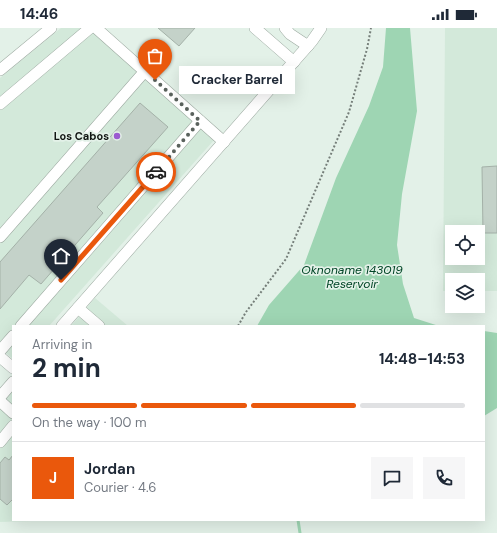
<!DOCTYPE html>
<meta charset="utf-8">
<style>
:root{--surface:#fff;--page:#f6f6f7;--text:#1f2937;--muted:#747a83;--line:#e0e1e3;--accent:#ea580c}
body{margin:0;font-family:"DM Sans",sans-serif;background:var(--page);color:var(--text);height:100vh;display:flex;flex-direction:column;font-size:15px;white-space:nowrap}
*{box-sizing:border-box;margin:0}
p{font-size:13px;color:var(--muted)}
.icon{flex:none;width:22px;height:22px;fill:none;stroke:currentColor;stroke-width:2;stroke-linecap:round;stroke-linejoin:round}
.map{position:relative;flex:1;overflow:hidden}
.panel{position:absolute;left:12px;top:297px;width:473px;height:196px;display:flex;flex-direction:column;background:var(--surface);border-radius:0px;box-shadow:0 4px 16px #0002}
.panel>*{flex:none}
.buttons{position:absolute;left:445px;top:197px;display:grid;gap:8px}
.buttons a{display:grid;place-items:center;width:40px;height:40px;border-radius:0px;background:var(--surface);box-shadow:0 4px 16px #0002;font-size:20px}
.pin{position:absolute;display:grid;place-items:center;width:34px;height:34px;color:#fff;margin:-41px -17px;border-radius:50% 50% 50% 0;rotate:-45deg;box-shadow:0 0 4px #0007}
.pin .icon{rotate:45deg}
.courier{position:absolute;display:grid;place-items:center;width:40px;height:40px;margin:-20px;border:3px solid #ea580c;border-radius:50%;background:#fff;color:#222;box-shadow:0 1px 5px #0007}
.bubble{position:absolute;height:28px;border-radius:0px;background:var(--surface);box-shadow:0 4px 16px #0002;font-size:13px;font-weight:700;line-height:28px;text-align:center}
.head em{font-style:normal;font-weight:700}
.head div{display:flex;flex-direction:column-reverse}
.head{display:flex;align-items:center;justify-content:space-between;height:68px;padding:0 20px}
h1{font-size:26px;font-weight:700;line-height:30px}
.bar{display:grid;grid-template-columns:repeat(4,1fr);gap:6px 4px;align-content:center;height:48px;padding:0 20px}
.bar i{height:5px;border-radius:3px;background:var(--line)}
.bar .active{background:var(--accent)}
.bar p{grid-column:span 4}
.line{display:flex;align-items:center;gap:10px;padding:0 20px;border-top:1px solid var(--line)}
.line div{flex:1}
.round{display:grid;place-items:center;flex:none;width:42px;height:42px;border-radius:0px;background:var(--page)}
.status{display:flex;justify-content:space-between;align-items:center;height:28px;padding:0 20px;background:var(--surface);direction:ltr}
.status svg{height:11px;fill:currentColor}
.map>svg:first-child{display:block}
.built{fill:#d3e9da;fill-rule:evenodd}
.water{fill:#9ed5b3}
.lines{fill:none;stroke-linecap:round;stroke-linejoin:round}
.stream{stroke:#9ed5b3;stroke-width:3}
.building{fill:#c4d2c9;stroke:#a4b1a8}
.minor-casing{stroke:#9daaa1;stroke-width:12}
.path{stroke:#757e79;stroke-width:2;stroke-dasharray:2 2;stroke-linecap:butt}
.minor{stroke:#fff;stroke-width:11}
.done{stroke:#5a625d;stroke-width:4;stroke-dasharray:0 7.2}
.route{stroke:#ea580c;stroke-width:5}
.poi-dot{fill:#9b5ad0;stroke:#e3f1e8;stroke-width:1.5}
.labels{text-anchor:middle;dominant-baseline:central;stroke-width:3.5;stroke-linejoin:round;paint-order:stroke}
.poi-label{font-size:11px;font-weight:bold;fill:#101512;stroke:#e3f1e8;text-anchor:end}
.water-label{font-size:12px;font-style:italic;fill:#004526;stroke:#e3f1e8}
</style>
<div class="status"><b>14:46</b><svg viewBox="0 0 49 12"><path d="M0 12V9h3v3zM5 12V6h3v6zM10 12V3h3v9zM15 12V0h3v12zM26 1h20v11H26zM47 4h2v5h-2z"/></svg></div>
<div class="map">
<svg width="497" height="505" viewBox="0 0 497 505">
<rect width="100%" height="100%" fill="#e3f1e8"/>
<g class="built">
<path d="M 61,0 L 89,0 L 214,112 L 49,298 L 13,298 L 13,331 L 0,320 L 0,50 Z"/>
<path d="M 445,0 L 497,0 L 497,263 L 478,263 L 478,252 L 452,252 L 452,263 L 443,263 ZM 452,204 L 478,204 L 478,230 L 452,230 Z"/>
<path d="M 95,270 L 128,298 L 71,298 Z"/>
<path d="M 13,363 L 13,492 L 62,492 L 0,494 L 0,378 Z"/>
</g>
<g class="water">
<path d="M 386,0 L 410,0 L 417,83 L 402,166 L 397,217 L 403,256 L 414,290 L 439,298 L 257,298 L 269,277 L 304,237 L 336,150 L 369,78 L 383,39 Z"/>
<path d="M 484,303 L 497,305 L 497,380 L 484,388 Z"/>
</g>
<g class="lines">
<path class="stream" d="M 298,492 L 300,505"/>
</g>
<g class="building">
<path d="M 158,0 L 195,0 L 179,18 Z"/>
<path d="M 140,75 L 168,99 L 97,179 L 103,185 L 41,256 L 29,247 L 0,281 L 0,234 Z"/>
<path d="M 497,138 L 497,205 L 483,205 L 482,139 Z"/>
<path d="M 13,427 L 13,471 L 7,477 L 0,471 L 0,435 L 5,429 L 9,432 Z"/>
</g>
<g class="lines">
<defs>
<g id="minor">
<path d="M 96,0 L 224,114"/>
<path d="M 255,0 L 294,34"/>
<path d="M 285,0 L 290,6 L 308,18"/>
<path d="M 0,42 L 51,0"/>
<path d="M 0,76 L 90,0"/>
<path d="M 0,209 L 145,43"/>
<path d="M 78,280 L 99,298"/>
<path d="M 21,298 L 200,93"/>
<path d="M 62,298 L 312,13 L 321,0"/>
<path d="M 0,323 L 13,308"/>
<path d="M 0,329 L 13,340"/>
<path d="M 0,369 L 13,354"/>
<path d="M 0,373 L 13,385"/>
<path d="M 0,414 L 13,398"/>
</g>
</defs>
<use href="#minor" class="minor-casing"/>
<path class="path" d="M 238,298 L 246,284 L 286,231 L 349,84 L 367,21 L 371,0"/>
<use href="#minor" class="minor"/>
</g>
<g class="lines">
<path class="done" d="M 155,52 L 200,93 L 156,144"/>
<path class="route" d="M 61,252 L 156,144"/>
</g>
<circle class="poi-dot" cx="117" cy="108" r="4"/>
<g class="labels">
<g class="poi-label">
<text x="109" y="108">Los Cabos</text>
</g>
<g class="water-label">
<text x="352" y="242">Oknoname 143019<tspan x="352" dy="14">Reservoir</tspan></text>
</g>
</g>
</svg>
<div class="buttons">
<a><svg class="icon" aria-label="locate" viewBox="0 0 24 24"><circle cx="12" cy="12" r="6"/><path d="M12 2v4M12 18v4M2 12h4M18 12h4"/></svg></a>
<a><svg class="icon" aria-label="layers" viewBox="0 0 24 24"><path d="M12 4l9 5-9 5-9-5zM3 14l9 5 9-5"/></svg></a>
</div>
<div class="pin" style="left:155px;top:52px;background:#ea580c"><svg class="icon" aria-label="bag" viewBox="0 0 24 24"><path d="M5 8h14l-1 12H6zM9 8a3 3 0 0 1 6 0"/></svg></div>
<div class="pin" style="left:61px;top:252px;background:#1f2937"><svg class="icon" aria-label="home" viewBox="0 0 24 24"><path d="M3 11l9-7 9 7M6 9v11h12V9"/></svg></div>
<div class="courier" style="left:156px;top:144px"><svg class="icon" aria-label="car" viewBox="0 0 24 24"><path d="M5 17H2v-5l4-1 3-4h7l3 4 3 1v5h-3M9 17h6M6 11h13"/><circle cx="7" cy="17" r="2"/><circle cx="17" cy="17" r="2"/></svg></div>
<div class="bubble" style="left:179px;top:38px;width:116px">Cracker Barrel</div>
<section class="panel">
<div class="head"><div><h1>2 min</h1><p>Arriving in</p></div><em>14:48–14:53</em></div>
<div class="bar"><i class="active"></i><i class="active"></i><i class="active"></i><i></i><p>On the way · 100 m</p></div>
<div class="line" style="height:72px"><b class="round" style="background:var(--accent);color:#fff">J</b><div><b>Jordan</b><p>Courier · 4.6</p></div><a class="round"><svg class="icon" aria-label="chat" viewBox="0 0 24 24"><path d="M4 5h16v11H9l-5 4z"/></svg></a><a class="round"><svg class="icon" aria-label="phone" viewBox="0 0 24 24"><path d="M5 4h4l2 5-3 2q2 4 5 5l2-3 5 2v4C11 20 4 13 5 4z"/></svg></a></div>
</section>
</div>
